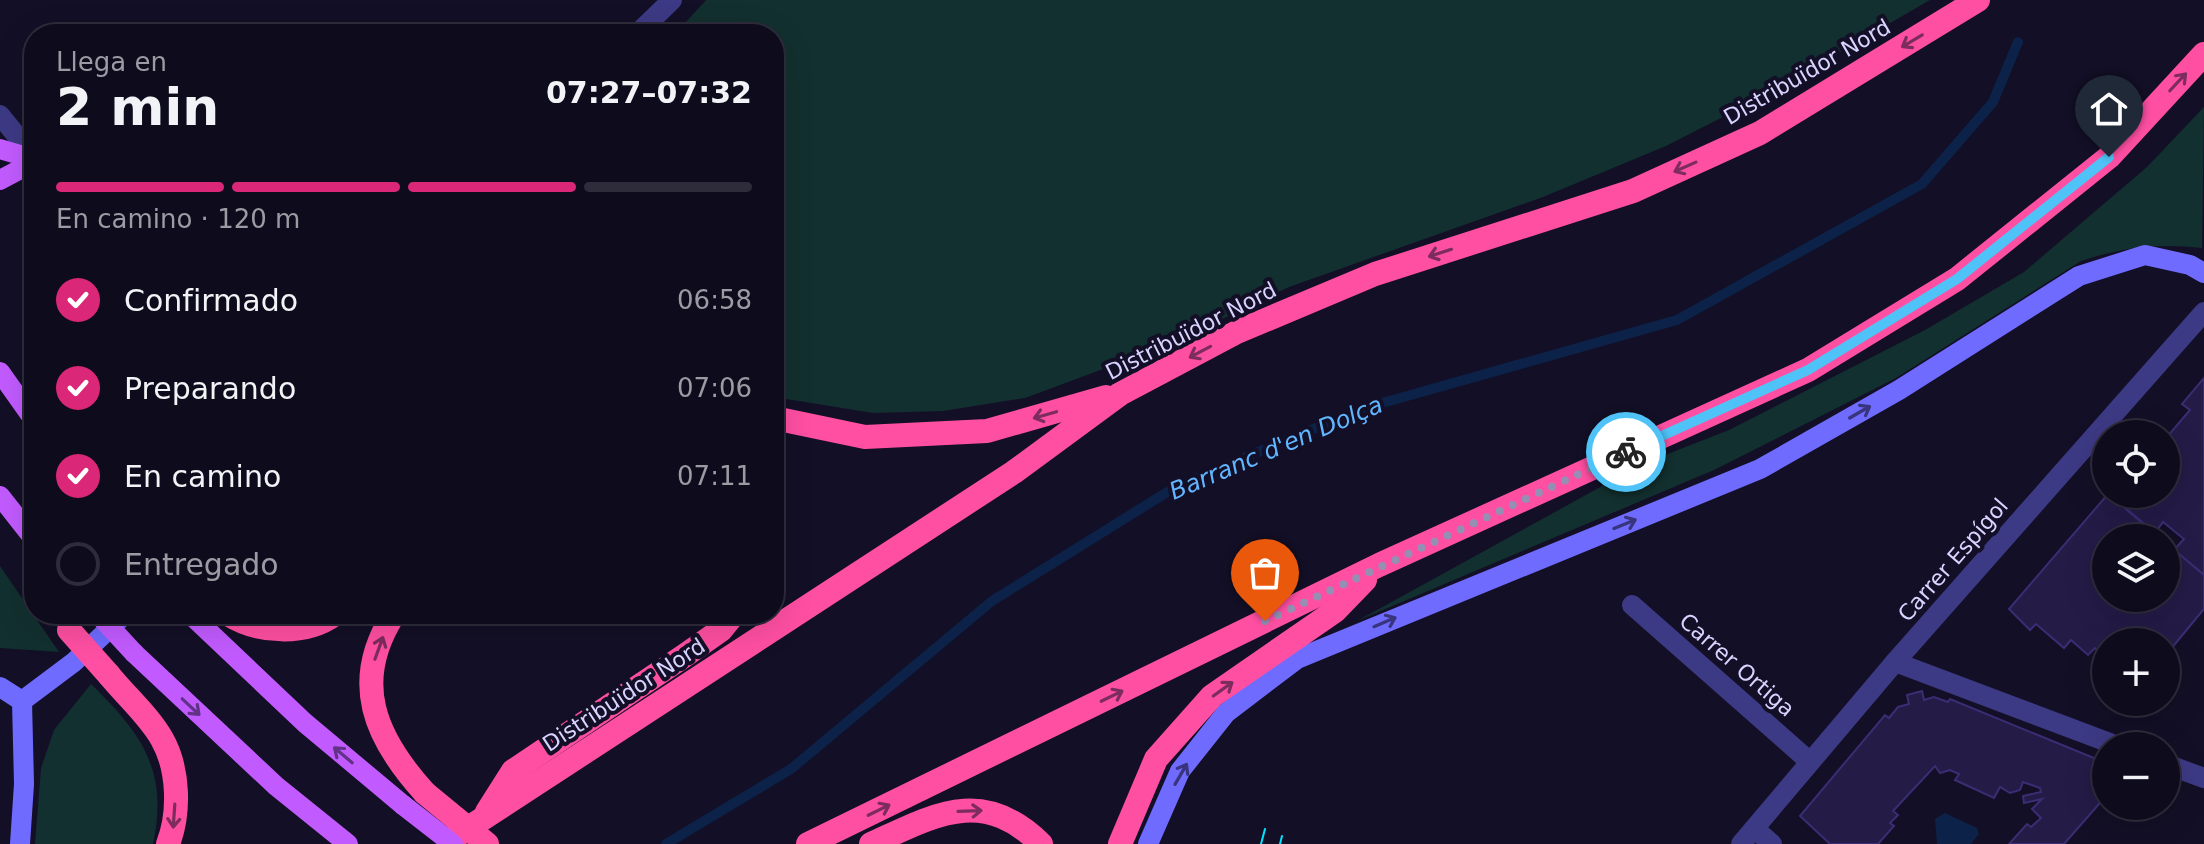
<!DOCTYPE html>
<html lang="es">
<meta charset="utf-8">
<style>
:root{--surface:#0e0b1c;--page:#171425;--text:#f1f3f6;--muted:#9b9ba3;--line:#2e2b3b;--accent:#db2777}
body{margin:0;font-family:"DejaVu Sans",sans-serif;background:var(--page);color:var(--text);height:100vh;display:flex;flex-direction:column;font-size:30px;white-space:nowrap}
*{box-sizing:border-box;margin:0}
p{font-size:26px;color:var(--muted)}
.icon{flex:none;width:44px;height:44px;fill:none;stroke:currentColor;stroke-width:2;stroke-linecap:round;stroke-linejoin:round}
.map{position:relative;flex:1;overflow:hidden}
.details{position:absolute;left:24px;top:24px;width:760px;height:600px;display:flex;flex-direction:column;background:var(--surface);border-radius:32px;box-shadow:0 8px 32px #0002,0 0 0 2px var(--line)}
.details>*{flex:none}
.fabs{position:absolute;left:2092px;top:420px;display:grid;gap:16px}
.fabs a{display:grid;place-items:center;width:88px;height:88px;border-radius:50%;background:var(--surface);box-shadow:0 8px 32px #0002,0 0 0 2px var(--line);font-size:40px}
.pin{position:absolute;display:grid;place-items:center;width:68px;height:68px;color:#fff;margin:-82px -34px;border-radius:50% 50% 50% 0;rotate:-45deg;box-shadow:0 0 8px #0007}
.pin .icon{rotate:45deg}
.courier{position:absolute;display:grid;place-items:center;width:80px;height:80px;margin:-40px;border:6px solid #4fc3f7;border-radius:50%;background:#fff;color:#222;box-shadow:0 2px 10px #0007}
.summary em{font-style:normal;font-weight:800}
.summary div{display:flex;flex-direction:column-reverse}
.summary{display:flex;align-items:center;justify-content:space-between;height:136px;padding:0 32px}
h1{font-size:52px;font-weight:800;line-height:60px}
.bar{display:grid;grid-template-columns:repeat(4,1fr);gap:12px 8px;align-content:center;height:96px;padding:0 32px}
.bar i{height:10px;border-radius:6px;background:var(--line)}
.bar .active{background:var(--accent)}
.bar p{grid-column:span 4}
ol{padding:0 32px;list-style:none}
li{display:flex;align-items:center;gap:24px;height:88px}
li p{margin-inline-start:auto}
li .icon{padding:8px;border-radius:50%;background:var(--accent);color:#fff;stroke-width:4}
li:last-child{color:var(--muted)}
li i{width:44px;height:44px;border:4px solid var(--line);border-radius:50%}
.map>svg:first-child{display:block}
.green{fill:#12302f}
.water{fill:#0c2248}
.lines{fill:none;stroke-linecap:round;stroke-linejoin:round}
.stream{stroke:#0c2248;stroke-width:10}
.building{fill:#241b47;stroke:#3b2d73;stroke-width:2}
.street{stroke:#3d3a85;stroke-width:20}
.secondary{stroke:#6f6bff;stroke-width:20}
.primary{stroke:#c25bff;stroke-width:20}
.highway{stroke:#ff4fa3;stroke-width:24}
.tram{stroke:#00e5ff;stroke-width:2}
.primary-bridge{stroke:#c25bff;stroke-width:20}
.highway-bridge{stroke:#ff4fa3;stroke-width:24}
.oneway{stroke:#7d2c5e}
.oneway2{stroke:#38347d}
.oneway3{stroke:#623188}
.done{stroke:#948fb3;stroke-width:8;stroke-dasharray:0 14.4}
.route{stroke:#4fc3f7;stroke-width:10}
.labels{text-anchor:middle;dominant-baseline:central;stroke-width:8;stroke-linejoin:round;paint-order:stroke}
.street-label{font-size:22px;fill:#d9d4ff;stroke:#130f26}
.water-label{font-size:24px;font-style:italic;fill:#62b6ff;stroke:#130f26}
</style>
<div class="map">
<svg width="2204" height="844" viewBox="0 0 2204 844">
<rect width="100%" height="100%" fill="#130f26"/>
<g class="green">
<path d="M 706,0 L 1930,0 L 1770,93 L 1666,146 L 1543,197 L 1289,287 L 1168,345 L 1025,398 L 943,411 L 873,413 L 774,397 L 774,34 L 675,34 Z"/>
<path d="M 2204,107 L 2202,248 C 2158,243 2123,247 2081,261 L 1896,378 L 1714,470 L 1357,621 L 1642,464 L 1729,430 L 1925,330 L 2024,272 L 2147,167 Z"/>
<path d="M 0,566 L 59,652 L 0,648 Z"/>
<path d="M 91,684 C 141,733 169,770 153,844 L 35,844 L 41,768 L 54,730 Z"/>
</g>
<path class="water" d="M 1945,813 L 1977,828 L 1979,834 L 1971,844 L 1937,844 L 1935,819 Z"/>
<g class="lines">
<path class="stream" d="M 666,844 L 791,769 L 992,601 L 1177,486 L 1361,409 L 1677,320 L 1922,184 L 1993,102 L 2018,42"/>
</g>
<g class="building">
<path d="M 2204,378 L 2204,575 L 2174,550 L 2184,539 L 2163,522 L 2155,533 L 2115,499 L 2119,494 L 2166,494 L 2166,438 L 2190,410 L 2182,404 Z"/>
<path d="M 2108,494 L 2160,538 L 2106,538 L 2106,598 L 2166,598 L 2166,543 L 2204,575 L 2204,609 L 2166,655 L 2166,642 L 2106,642 L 2106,659 L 2095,648 L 2088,655 L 2071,640 L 2064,648 L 2036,624 L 2030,630 L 2009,609 Z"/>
<path d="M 1922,691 L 1924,700 L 1934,697 L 1948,702 L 1950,699 L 2106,763 L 2106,796 L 2064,844 L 2009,844 L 2027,824 L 2031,827 L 2041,818 L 2032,809 L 2042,799 L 2024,803 L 2023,796 L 2041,792 L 2040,788 L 2023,782 L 2020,790 L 2010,793 L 2000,787 L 1994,798 L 1955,780 L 1959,774 L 1950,770 L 1940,773 L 1935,766 L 1893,811 L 1898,815 L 1890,823 L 1894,826 L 1878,844 L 1830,844 L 1800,816 L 1885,715 L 1889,718 L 1898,707 L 1909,704 L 1907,695 Z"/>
</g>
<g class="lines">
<g class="street">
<path d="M 637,34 L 672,0"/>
<path d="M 0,115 L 34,157"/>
<path d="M 1632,605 L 1809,761"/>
<path d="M 1895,662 L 2118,746"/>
<path d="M 2166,764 L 2204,778"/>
<path d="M 1755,829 L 1772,844"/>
<path d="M 1741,844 L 1895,662 L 2204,312"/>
</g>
<g class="secondary">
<path d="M 0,687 L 22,701"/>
<path d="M 22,701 L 74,662 L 125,614"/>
<path d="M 20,844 L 24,784 L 22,701"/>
<path d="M 1148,844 L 1180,771 L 1226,713 L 1297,659 L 1760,469 L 1899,390 L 2079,276 L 2145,255 L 2190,265 L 2204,273"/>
</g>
<g class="primary">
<path d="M 0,149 L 34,159"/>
<path d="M 0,180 L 34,162"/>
<path d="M 0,372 L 34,420"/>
<path d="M 0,496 L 34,539"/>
<path d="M 190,614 L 305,723 L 403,805"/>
<path d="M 134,653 L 276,786 L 348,844"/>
</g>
<g class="highway">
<path d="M 774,418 L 865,437 L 987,431 L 1106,397"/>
<path d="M 228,614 C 258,633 305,636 335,614"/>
<path d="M 394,614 C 350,682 375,738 425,793"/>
<path d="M 109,675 C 126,696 149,716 162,739 C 179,769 180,813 168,844"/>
<path d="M 487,812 L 513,771 L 684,656 L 721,630 L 734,614"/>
<path d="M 453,838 L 1014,472 L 1120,394 L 1237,332 L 1375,274 L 1633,191 L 1760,133 L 1978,0"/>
<path d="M 808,844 L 1379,565 L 1808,370 L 1957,279 L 2109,157 L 2204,54"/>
<path d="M 871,844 C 935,815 982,786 1041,844"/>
<path d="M 1120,844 L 1156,759 L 1212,696 L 1335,611 L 1365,580"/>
</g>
<g class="tram">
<path d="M 1261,844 L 1265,829"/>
<path d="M 1280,844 L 1282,836"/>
</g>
<g class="primary-bridge">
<path d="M 98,614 L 134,653"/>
<path d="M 403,805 L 453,844"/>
</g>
<g class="highway-bridge">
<path d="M 69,630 L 109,675"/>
<path d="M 425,793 L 487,844"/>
</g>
</g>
<defs><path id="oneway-shaft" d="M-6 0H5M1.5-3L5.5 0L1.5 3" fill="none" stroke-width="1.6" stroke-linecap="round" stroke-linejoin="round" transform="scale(2)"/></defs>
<g class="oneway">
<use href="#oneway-shaft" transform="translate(1912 41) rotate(149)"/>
<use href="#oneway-shaft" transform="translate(2178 82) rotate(-47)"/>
<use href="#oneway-shaft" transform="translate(1685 167) rotate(156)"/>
<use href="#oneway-shaft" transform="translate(1440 253) rotate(162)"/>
<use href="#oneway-shaft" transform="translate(1200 352) rotate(152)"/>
<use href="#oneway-shaft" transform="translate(1045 415) rotate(164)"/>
<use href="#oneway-shaft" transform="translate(379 648) rotate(-70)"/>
<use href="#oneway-shaft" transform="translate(1223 689) rotate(-36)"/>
<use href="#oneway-shaft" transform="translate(1112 696) rotate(-26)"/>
<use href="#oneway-shaft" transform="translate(879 810) rotate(-26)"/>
<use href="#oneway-shaft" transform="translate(970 811) rotate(-2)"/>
<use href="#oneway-shaft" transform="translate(174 816) rotate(94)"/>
</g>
<g class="oneway2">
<use href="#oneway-shaft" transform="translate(1860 412) rotate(-30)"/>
<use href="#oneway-shaft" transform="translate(1625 524) rotate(-22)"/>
<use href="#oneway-shaft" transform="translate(1385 622) rotate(-23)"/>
<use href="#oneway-shaft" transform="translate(1181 774) rotate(-60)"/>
</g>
<g class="oneway3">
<use href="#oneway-shaft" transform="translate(191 707) rotate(43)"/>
<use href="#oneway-shaft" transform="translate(343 755) rotate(-140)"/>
</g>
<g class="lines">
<path class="done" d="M 1265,621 L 1626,452"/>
<path class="route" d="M 1626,452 L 1808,370 L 1957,279 L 2109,157"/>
</g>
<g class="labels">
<g class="street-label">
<text transform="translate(1807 72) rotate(-30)">Distribuïdor Nord</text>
<text transform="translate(1191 331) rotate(-27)">Distribuïdor Nord</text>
<text transform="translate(1953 560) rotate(-49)">Carrer Espígol</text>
<text transform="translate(1737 665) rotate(41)">Carrer Ortiga</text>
<text transform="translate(624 695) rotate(-33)">Distribuïdor Nord</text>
</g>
<g class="water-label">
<text transform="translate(1276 448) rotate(-23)">Barranc d'en Dolça</text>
</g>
</g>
</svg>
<div class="fabs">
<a><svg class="icon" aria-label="locate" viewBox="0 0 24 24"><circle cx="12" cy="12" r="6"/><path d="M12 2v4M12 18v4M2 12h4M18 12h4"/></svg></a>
<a><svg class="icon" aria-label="layers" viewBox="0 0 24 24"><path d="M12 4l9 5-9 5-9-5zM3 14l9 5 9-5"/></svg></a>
<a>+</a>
<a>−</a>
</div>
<div class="pin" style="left:1265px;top:621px;background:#ea580c"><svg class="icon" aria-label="bag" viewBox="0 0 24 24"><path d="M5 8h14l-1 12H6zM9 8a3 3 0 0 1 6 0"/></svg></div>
<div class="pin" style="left:2109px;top:157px;background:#1f2937"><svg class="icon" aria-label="home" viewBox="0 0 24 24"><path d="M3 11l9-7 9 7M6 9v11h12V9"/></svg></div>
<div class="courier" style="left:1626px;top:452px"><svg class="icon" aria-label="bike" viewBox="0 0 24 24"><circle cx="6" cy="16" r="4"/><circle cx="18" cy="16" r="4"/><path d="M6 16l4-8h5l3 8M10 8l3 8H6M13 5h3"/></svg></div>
<section class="details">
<div class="summary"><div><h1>2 min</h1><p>Llega en</p></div><em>07:27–07:32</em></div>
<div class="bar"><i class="active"></i><i class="active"></i><i class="active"></i><i></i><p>En camino · 120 m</p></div>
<ol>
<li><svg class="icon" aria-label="check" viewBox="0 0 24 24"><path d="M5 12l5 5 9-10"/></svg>Confirmado<p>06:58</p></li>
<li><svg class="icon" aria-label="check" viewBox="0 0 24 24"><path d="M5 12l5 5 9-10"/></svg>Preparando<p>07:06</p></li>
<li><svg class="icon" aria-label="check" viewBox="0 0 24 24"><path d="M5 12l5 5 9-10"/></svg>En camino<p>07:11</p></li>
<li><i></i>Entregado</li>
</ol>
</section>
</div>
